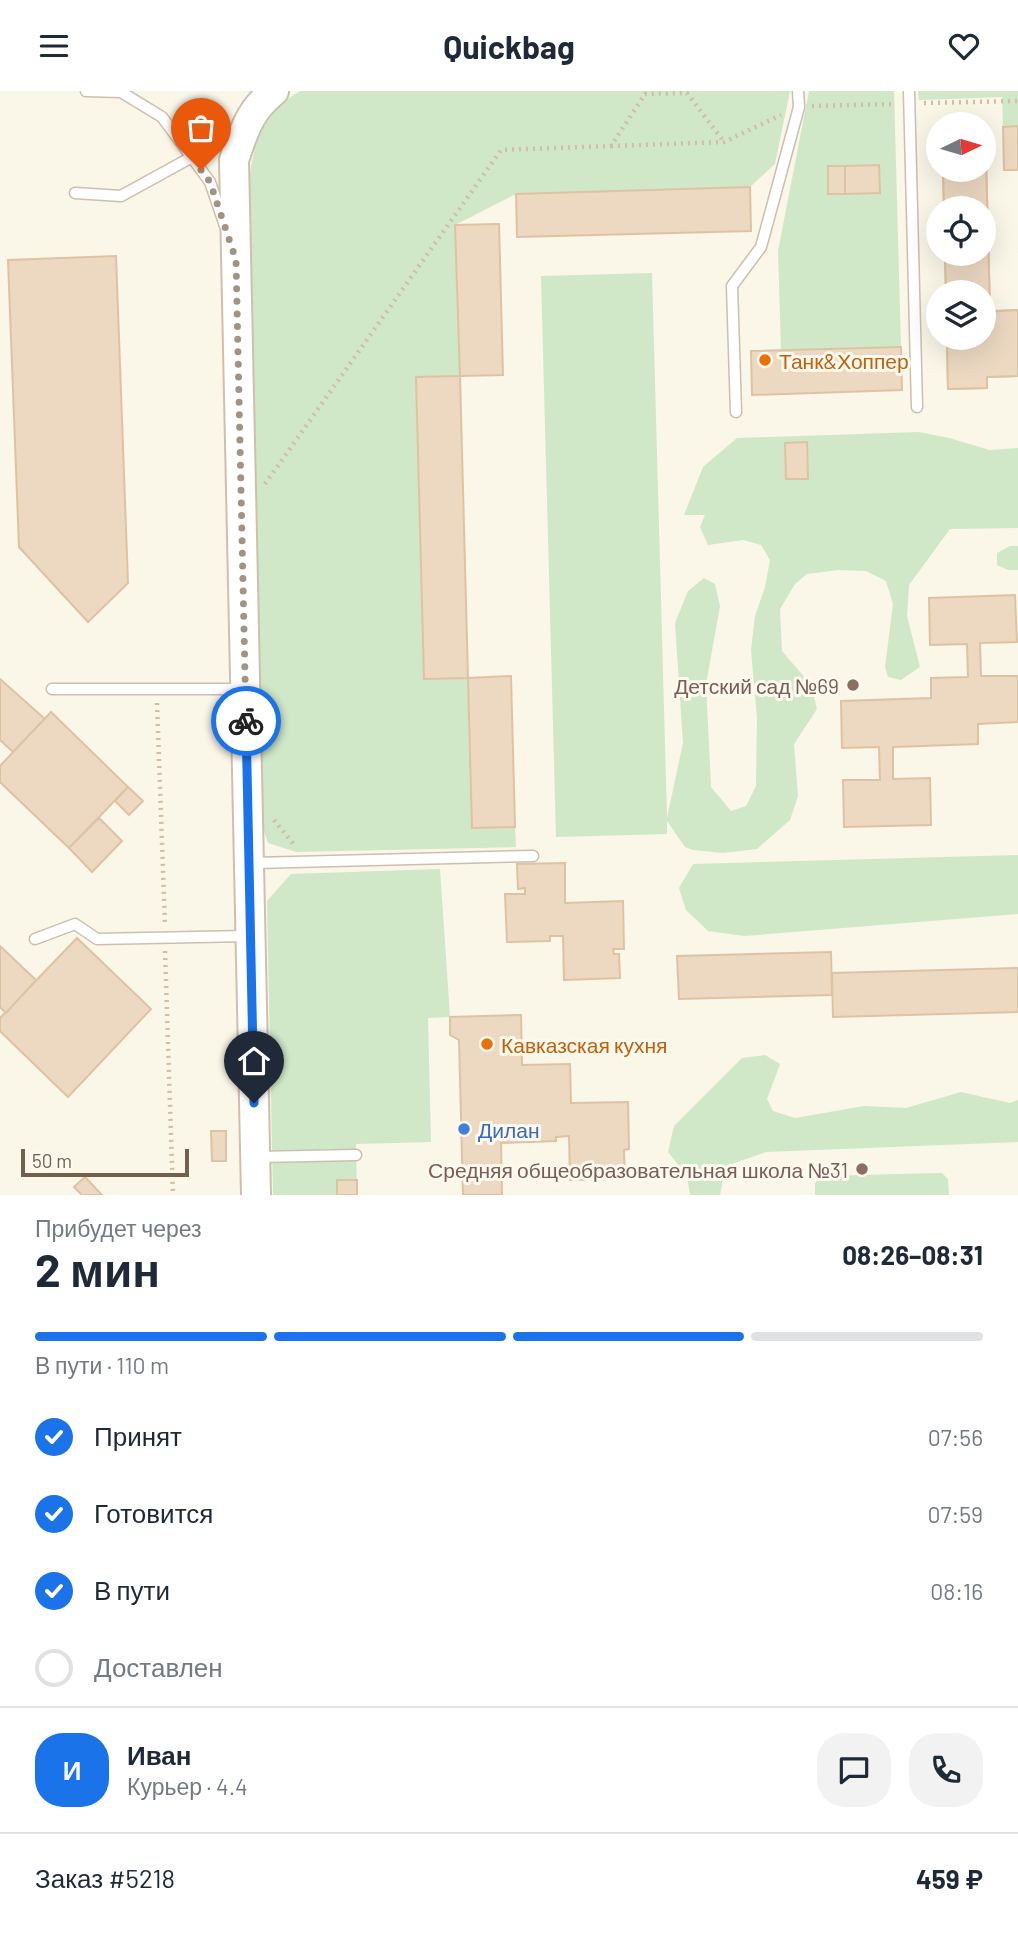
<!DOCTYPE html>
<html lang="ru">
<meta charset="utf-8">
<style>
:root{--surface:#fff;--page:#f2f2f3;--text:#1f2937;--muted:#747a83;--line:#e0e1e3;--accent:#1a73e8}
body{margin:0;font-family:Barlow,sans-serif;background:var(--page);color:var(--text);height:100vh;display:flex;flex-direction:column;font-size:26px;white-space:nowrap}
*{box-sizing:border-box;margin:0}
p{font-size:23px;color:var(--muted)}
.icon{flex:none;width:38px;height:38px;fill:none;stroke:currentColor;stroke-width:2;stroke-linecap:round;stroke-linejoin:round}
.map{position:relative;height:1104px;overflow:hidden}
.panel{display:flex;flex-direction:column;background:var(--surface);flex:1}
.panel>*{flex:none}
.needle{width:46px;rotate:85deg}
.fabs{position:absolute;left:926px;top:21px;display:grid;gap:14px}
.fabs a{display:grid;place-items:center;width:70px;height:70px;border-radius:50%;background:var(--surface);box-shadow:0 7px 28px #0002;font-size:35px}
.scale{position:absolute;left:21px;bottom:18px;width:168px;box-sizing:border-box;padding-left:7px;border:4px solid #72604e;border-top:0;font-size:19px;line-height:24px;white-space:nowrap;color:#72604e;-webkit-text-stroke:5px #fdf9ee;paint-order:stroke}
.pin{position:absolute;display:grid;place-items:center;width:60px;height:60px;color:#fff;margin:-72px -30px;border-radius:50% 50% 50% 0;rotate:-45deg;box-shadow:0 0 7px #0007}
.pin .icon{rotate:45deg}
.courier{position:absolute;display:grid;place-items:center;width:70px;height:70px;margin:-35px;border:5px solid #1a73e8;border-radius:50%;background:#fff;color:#222;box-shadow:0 2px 9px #0007}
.head em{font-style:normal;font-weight:700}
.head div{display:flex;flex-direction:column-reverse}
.head{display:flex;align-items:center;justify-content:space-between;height:119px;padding:0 35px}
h1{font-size:46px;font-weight:700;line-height:52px}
.bar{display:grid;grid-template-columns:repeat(4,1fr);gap:10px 7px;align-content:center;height:84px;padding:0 35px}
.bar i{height:9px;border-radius:5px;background:var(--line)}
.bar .selected{background:var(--accent)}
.bar p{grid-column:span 4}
.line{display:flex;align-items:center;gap:18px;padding:0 35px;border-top:2px solid var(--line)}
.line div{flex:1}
.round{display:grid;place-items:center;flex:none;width:74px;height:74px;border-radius:28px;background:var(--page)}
ol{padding:0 35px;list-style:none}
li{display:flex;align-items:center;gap:21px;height:77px}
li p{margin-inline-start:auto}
li .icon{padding:7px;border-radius:50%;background:var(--accent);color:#fff;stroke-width:4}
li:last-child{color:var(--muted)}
li i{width:38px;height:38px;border:4px solid var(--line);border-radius:50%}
header{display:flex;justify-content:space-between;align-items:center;height:91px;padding:0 35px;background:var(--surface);font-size:32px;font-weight:700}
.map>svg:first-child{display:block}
.green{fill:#d0e7c8}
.building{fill:#edd9c2;stroke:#dec2a4;stroke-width:2}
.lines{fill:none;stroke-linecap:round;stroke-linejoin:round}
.lane-casing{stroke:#ccbfaf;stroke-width:13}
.secondary-casing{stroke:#cec0ad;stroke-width:32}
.path{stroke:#d2bda5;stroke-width:4.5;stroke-dasharray:2 5;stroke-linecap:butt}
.lane{stroke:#fff;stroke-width:10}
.secondary{stroke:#fff;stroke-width:28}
.done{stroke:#a29484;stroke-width:7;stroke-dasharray:0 12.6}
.route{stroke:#1a73e8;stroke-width:9}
.food-dot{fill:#e8710a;stroke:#fdf9ee;stroke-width:2.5}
.education-dot{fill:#8d6e63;stroke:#fdf9ee;stroke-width:2.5}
.shop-dot{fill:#3f7fe0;stroke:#fdf9ee;stroke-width:2.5}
.labels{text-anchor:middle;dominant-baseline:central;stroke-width:6;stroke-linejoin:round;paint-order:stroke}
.food-label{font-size:21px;fill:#c56008;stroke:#fdf9ee;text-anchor:start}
.education-label{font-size:21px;fill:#785e54;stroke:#fdf9ee;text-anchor:end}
.shop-label{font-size:21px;fill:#366cbe;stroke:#fdf9ee;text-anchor:start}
</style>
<header><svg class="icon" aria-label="menu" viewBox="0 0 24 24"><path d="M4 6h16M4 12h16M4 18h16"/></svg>Quickbag<svg class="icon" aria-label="heart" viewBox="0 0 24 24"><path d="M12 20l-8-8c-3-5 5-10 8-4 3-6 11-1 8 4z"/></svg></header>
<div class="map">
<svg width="1018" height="1104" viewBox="0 0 1018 1104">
<rect width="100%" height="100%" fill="#faf6e8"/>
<g class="green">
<path d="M 300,0 L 790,0 L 775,73 L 750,96 L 516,103 L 455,134 L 460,285 L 416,287 L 424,587 L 468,587 L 472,737 L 515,736 L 516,756 L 296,761 L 268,752 L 259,725 L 245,119 C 248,98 253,50 263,33 C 272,20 286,8 300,0 Z"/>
<path d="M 809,0 L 894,0 L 901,256 L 781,259 L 778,160 Z"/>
<path d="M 918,0 L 1018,0 L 1018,35 L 1003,36 L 1002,6 L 919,9 Z"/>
<path d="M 652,182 L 667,727 L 683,652 L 675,532 L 688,500 L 704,487 L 715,493 L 720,515 L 706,593 L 711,696 L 731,720 L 746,715 L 756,695 L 757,627 L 751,559 L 755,525 L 765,496 L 770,469 L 761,454 L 743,449 L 708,454 L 700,436 L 705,424 L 684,424 L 703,376 L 737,347 L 919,341 L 949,347 L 990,359 L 1018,357 L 1018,437 L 950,438 L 909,494 L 907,525 L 920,576 L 901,589 L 888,586 L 885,576 L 893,513 L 886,490 L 866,480 L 838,479 L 807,483 L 795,493 L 780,518 L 782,560 L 811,594 L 817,618 L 794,653 L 798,705 L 790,729 L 757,758 L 723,762 L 693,759 L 685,756 L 667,730 L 667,743 L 556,746 L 541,185 Z"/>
<path d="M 1010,455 L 1018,455 L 1018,479 L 1008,479 L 997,474 L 997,462 Z"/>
<path d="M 1018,764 L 1018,823 L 744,845 L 708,840 L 686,819 L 679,797 L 693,773 Z"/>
<path d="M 440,778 L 450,926 L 428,927 L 431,1051 L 356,1053 L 357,1104 L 273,1104 L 267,810 L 291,783 Z"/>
<path d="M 765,964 L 780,973 L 767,1008 L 773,1020 L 795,1027 L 864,1015 L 906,1017 L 961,1001 L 1010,1012 L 1018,1009 L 1018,1051 L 766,1061 L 726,1075 L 720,1104 L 690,1104 L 687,1085 L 668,1061 L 674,1035 L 742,967 Z"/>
<path d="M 937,1082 L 942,1082 L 948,1088 L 949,1104 L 815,1104 L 815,1092 L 822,1085 Z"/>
</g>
<g class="building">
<path d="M 1018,35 L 1018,79 L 1004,79 L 1003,36 Z"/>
<path d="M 986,69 L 990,220 L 1018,219 L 1018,285 L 987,286 L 987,297 L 948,298 L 947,247 L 984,247 L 984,201 L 946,201 L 945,163 L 984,163 L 984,117 L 944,117 L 943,79 L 984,79 L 984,70 Z"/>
<path d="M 986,69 L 990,220 L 984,221 L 984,201 L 946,201 L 945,163 L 984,163 L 984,117 L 944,117 L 943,79 L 984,79 L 984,70 Z"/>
<path d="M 879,74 L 880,102 L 845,103 L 845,75 Z"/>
<rect x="828" y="75" width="17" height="28"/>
<path d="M 750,96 L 751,140 L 517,146 L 516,103 Z"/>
<path d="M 499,133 L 503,284 L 460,285 L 455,134 Z"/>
<path d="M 116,165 L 128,492 L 88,531 L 19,456 L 8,169 Z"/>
<path d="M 1018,219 L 1018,285 L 987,286 L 987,297 L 948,298 L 947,247 L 984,247 L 984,221 Z"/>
<path d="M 901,256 L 902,299 L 752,304 L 751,260 Z"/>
<path d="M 460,285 L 468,587 L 424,588 L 416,286 Z"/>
<path d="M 807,351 L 808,388 L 786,388 L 785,352 Z"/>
<path d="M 1015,504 L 1017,551 L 980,552 L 981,585 L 1018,585 L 1018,631 L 978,633 L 978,653 L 893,656 L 893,688 L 930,687 L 931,734 L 844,736 L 843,689 L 880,689 L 879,656 L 842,657 L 841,610 L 931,607 L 931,587 L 968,586 L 967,553 L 930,554 L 929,507 Z"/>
<path d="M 511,585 L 515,736 L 472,737 L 468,587 Z"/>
<path d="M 0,588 L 45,628 L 13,661 L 0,649 Z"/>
<path d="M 51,621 L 128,696 L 69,757 L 0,691 L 0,675 Z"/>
<path d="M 128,696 L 143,710 L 129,724 L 115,710 Z"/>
<path d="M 99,727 L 122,750 L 92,781 L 69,757 Z"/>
<path d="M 565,772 L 565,812 L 623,810 L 624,858 L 613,858 L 614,863 L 619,863 L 620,887 L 564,889 L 563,845 L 550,845 L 550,850 L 507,851 L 505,803 L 525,803 L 525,797 L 518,798 L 517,773 Z"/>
<path d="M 77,847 L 151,918 L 68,1006 L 0,940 L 0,927 Z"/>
<path d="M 0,855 L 36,889 L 6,922 L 0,916 Z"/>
<path d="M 831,861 L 832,904 L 679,908 L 677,865 Z"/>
<path d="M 1018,877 L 1018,921 L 833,926 L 832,882 Z"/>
<path d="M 521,924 L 522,974 L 570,973 L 571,1012 L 628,1011 L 629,1058 L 624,1059 L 625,1088 L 570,1089 L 569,1045 L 556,1046 L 556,1050 L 501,1052 L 502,1104 L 463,1104 L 459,949 L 450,944 L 450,926 Z"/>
<path d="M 211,1040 L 226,1040 L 226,1070 L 212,1070 Z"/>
<path d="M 85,1086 L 102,1104 L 82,1104 L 74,1096 Z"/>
<rect x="337" y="1089" width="20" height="15"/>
</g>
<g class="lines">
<defs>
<g id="lane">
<path d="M 86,0 L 121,1 L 162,26 L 210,91 L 225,135"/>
<path d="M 909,0 L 917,316"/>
<path d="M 75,102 L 121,105 L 192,66"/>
<path d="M 736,321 L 732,195 L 761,156 L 799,16 L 798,0"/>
<path d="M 52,598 L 242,598"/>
<path d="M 250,772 L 533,765"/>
<path d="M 35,848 L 75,833 L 97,848 L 247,845"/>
<path d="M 258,1066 L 356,1064"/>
</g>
<path id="secondary" d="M 256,1104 L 234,69 C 244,40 249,20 274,0"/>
</defs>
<use href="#lane" class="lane-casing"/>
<use href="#secondary" class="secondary-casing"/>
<g class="path">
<path d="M 924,12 L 1018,10"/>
<path d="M 812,15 L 895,13"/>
<path d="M 611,55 L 724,51 L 781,24"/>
<path d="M 265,393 L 501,59 L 611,55 L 645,3 L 687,2 L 724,51"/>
<path d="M 157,612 L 165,834"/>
<path d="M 274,729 L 295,755"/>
<path d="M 165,860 L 173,1104"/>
</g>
<use href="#lane" class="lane"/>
<use href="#secondary" class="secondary"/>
</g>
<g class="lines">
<path class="done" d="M 201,79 L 210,91 L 236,169 L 246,630"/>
<path class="route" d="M 246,630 L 254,1012"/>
</g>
<g class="food-dot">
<circle cx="765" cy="269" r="7"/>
<circle cx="487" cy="953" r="7"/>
</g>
<g class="education-dot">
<circle cx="853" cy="594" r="7"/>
<circle cx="862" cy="1078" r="7"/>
</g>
<circle class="shop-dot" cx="464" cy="1038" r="7"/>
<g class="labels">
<g class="food-label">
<text x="779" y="269">Танк&amp;Хоппер</text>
<text x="501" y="953">Кавказская кухня</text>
</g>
<g class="education-label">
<text x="839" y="594">Детский сад №69</text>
<text x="848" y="1078">Средняя общеобразовательная школа №31</text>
</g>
<g class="shop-label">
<text x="478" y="1038">Дилан</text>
</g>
</g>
</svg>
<div class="fabs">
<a><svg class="needle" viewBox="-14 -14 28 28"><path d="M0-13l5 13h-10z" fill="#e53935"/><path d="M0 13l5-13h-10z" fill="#747a83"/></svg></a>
<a><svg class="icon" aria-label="locate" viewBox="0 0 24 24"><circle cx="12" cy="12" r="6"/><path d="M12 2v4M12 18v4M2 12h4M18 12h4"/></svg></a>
<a><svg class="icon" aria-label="layers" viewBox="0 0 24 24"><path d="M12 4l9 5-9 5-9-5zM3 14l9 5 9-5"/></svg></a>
</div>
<div class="scale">50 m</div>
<div class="pin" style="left:201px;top:79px;background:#ea580c"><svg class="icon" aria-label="bag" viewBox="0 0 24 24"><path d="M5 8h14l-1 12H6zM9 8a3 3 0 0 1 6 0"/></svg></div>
<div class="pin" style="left:254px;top:1012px;background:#1f2937"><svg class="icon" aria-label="home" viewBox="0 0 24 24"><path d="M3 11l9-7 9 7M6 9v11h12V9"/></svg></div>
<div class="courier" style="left:246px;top:630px"><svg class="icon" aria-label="bike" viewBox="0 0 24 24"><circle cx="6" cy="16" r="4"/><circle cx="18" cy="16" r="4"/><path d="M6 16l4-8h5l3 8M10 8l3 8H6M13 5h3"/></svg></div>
</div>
<section class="panel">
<div class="head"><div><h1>2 мин</h1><p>Прибудет через</p></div><em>08:26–08:31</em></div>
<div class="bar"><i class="selected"></i><i class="selected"></i><i class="selected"></i><i></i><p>В пути · 110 m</p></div>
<ol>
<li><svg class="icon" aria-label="check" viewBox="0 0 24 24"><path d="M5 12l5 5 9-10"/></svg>Принят<p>07:56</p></li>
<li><svg class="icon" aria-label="check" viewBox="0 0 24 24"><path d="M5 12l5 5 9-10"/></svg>Готовится<p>07:59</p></li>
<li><svg class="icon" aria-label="check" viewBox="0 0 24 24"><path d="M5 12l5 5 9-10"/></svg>В пути<p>08:16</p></li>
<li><i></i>Доставлен</li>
</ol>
<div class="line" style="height:126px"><b class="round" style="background:var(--accent);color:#fff">И</b><div><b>Иван</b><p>Курьер · 4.4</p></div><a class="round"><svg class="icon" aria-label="chat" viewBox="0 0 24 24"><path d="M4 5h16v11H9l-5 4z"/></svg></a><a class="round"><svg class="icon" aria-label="phone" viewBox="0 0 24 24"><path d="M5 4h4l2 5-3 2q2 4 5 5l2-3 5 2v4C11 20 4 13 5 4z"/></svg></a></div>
<div class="line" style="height:91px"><div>Заказ #5218</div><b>459 ₽</b></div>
</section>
